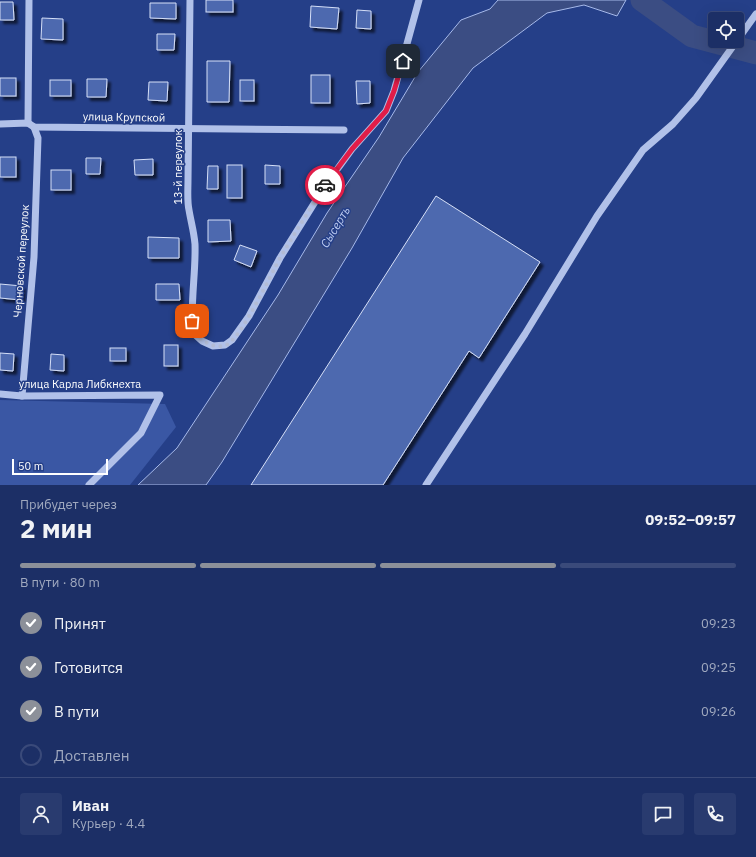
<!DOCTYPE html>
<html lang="ru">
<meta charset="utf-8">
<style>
:root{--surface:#1c2f66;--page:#293b6f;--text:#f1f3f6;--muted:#a0a9bf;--line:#3a4a7a;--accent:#8c9099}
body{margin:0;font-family:"IBM Plex Sans",sans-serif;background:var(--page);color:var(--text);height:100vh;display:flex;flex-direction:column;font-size:15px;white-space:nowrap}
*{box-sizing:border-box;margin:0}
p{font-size:13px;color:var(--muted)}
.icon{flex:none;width:22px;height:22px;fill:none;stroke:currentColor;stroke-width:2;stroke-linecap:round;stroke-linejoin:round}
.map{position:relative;height:485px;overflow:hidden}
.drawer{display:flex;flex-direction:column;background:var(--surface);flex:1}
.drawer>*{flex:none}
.controls{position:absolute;left:708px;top:12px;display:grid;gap:8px}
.controls a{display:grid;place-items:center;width:36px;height:36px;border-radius:4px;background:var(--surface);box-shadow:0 4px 16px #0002,0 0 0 1px var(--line);font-size:20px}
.scale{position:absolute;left:12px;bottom:10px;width:96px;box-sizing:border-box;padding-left:4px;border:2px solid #fff;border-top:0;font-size:11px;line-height:14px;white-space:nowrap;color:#fff;-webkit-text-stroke:3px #253f88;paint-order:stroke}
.pin{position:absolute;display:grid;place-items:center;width:34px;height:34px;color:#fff;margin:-17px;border-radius:8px;box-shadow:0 2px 6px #0006}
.courier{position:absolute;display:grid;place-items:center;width:40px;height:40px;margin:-20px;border:3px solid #e11d48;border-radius:50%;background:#fff;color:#222;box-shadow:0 1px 5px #0007}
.headline em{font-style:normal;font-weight:700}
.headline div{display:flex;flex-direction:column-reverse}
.headline{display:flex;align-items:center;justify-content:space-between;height:68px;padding:0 20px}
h1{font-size:26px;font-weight:700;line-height:30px}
.bar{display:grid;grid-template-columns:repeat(4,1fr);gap:6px 4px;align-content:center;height:48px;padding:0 20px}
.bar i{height:5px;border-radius:3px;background:var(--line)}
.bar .current{background:var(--accent)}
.bar p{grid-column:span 4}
.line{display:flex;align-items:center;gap:10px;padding:0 20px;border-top:1px solid var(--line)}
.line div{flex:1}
.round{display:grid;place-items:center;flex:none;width:42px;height:42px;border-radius:4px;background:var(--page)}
ol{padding:0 20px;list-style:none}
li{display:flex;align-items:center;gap:12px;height:44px}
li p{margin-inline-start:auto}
li .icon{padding:4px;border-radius:50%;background:var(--accent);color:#fff;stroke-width:4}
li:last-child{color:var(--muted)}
li i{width:22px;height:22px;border:2px solid var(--line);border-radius:50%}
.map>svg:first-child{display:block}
.green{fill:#3a57a4}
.water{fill:#3b4d83;stroke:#a6b9ea}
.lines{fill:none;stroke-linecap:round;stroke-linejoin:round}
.river{stroke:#3b4d83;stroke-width:23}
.building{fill:#4e69af;stroke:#d5dff7;filter:url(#shadow)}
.minor{stroke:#b1c1e9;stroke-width:7}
.done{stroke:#b3bcd5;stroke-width:4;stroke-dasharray:0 7.2}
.route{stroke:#e11d48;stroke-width:5}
.labels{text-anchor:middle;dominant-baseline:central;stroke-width:3;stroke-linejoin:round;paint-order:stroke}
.street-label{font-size:11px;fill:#fff;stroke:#253f88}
.water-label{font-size:12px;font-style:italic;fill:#bdcbf0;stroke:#253f88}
</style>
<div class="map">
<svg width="756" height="485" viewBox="0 0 756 485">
<defs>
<filter id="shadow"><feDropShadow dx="3.5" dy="3.5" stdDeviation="1" flood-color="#0009"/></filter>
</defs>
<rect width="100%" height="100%" fill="#253f88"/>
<path class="green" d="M 0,400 L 165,404 L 176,427 L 130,485 L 0,485 Z"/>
<path class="water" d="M 498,0 L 626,0 L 617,16 L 584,5 L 547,13 L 473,68 L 403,158 L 352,248 L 222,462 L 206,485 L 138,485 L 177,448 L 278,295 L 327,213 L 379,137 L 418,72 L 461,20 L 490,9 Z"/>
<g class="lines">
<path class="river" d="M 642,0 L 692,36 L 756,53"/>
</g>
<g class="building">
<rect x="206" y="0" width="27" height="12"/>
<path d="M 0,2 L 13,2 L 14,20 L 0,20 Z"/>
<path d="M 150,3 L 176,3 L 176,19 L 150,18 Z"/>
<path d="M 311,6 L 339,8 L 337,29 L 310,27 Z"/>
<path d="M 357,10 L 371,11 L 371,29 L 356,28 Z"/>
<path d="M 42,18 L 63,19 L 63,40 L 41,39 Z"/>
<path d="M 157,34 L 175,34 L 174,50 L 157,50 Z"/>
<path d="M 207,61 L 230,61 L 229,102 L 207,102 Z"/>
<rect x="311" y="75" width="19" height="28"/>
<rect x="0" y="78" width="16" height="18"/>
<path d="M 87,79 L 107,79 L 106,97 L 87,97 Z"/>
<rect x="50" y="80" width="21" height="16"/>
<rect x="240" y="80" width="14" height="21"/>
<path d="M 356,81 L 370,81 L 370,103 L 357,104 Z"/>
<path d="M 149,82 L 168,82 L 167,101 L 148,100 Z"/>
<rect x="0" y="157" width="16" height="20"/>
<path d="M 86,158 L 101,158 L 100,174 L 86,174 Z"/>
<path d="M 153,159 L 153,175 L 135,175 L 134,160 Z"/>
<rect x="227" y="165" width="15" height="33"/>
<path d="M 265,165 L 280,166 L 280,184 L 265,184 Z"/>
<path d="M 208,166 L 218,166 L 218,189 L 207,189 Z"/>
<rect x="51" y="170" width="20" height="20"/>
<path d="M 436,196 L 540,262 L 479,358 L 469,351 L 383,485 L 251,485 Z"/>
<path d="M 208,220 L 230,220 L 231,241 L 208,242 Z"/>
<path d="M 148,237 L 179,238 L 179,258 L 148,258 Z"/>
<path d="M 240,245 L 257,251 L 251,267 L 234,260 Z"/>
<path d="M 0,284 L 22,286 L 21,300 L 0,298 Z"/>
<path d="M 156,284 L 179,284 L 180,300 L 156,300 Z"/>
<rect x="164" y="345" width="14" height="21"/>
<rect x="110" y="348" width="16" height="13"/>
<path d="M 0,353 L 14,354 L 13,371 L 0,370 Z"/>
<path d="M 51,354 L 64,355 L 64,371 L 50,370 Z"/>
</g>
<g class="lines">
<g class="minor">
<path d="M 190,0 L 188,180 C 188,190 187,201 189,210 C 191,222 194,232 195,244 C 196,273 190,303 193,333 L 202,341 L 213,346 L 225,345 L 232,340 L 249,316 L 280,258 L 325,186 L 352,149 L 386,111 L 394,91 L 419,0"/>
<path d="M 28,123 L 29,0"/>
<path d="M 0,124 L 28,123 L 34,127 L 344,130"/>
<path d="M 0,394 L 22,396 L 160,395 L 141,433 L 89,485"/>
<path d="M 22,396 L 34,257 L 38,138 L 34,127"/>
<path d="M 426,485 L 525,334 L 597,216 L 643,150 L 673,124 L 696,98 L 756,14"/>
</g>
</g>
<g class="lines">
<path class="done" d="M 192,321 L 193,333 C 202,340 213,350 226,345 C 241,339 271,274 280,258 C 295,233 310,209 325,185"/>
<path class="route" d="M 325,185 L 352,149 L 386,111 L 394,91 L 403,61"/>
</g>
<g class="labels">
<g class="street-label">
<text transform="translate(124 117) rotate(1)">улица Крупской</text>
<text transform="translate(178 167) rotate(-90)">13-й переулок</text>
<text transform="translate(21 261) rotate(-86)">Черновской переулок</text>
<text x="80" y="384">улица Карла Либкнехта</text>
</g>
<g class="water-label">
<text transform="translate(335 227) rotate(-59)">Сысерть</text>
</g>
</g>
</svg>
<div class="controls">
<a><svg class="icon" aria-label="locate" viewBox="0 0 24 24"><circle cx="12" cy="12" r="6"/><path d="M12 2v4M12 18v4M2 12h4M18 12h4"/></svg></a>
</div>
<div class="scale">50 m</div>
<div class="pin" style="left:192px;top:321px;background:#ea580c"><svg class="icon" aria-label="bag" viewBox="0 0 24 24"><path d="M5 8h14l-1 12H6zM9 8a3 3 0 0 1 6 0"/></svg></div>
<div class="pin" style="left:403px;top:61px;background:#1f2937"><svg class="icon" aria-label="home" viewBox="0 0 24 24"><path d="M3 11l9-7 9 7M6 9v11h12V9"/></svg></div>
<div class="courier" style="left:325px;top:185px"><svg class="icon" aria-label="car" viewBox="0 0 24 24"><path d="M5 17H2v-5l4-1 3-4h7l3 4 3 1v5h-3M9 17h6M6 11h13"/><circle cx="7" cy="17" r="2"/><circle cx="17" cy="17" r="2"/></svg></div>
</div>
<section class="drawer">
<div class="headline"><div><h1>2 мин</h1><p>Прибудет через</p></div><em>09:52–09:57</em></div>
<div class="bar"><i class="current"></i><i class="current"></i><i class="current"></i><i></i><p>В пути · 80 m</p></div>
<ol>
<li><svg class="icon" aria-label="check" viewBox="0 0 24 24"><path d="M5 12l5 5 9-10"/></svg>Принят<p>09:23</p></li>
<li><svg class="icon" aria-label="check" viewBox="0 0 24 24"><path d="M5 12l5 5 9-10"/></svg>Готовится<p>09:25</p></li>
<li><svg class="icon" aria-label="check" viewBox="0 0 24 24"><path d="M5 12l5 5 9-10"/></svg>В пути<p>09:26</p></li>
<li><i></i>Доставлен</li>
</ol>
<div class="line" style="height:72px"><a class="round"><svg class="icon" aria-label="person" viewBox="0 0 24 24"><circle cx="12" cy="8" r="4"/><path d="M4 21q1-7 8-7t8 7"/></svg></a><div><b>Иван</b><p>Курьер · 4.4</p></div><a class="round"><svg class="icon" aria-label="chat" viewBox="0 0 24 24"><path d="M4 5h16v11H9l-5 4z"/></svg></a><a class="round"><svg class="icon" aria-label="phone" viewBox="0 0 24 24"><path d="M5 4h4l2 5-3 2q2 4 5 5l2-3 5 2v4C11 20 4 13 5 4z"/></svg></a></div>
</section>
